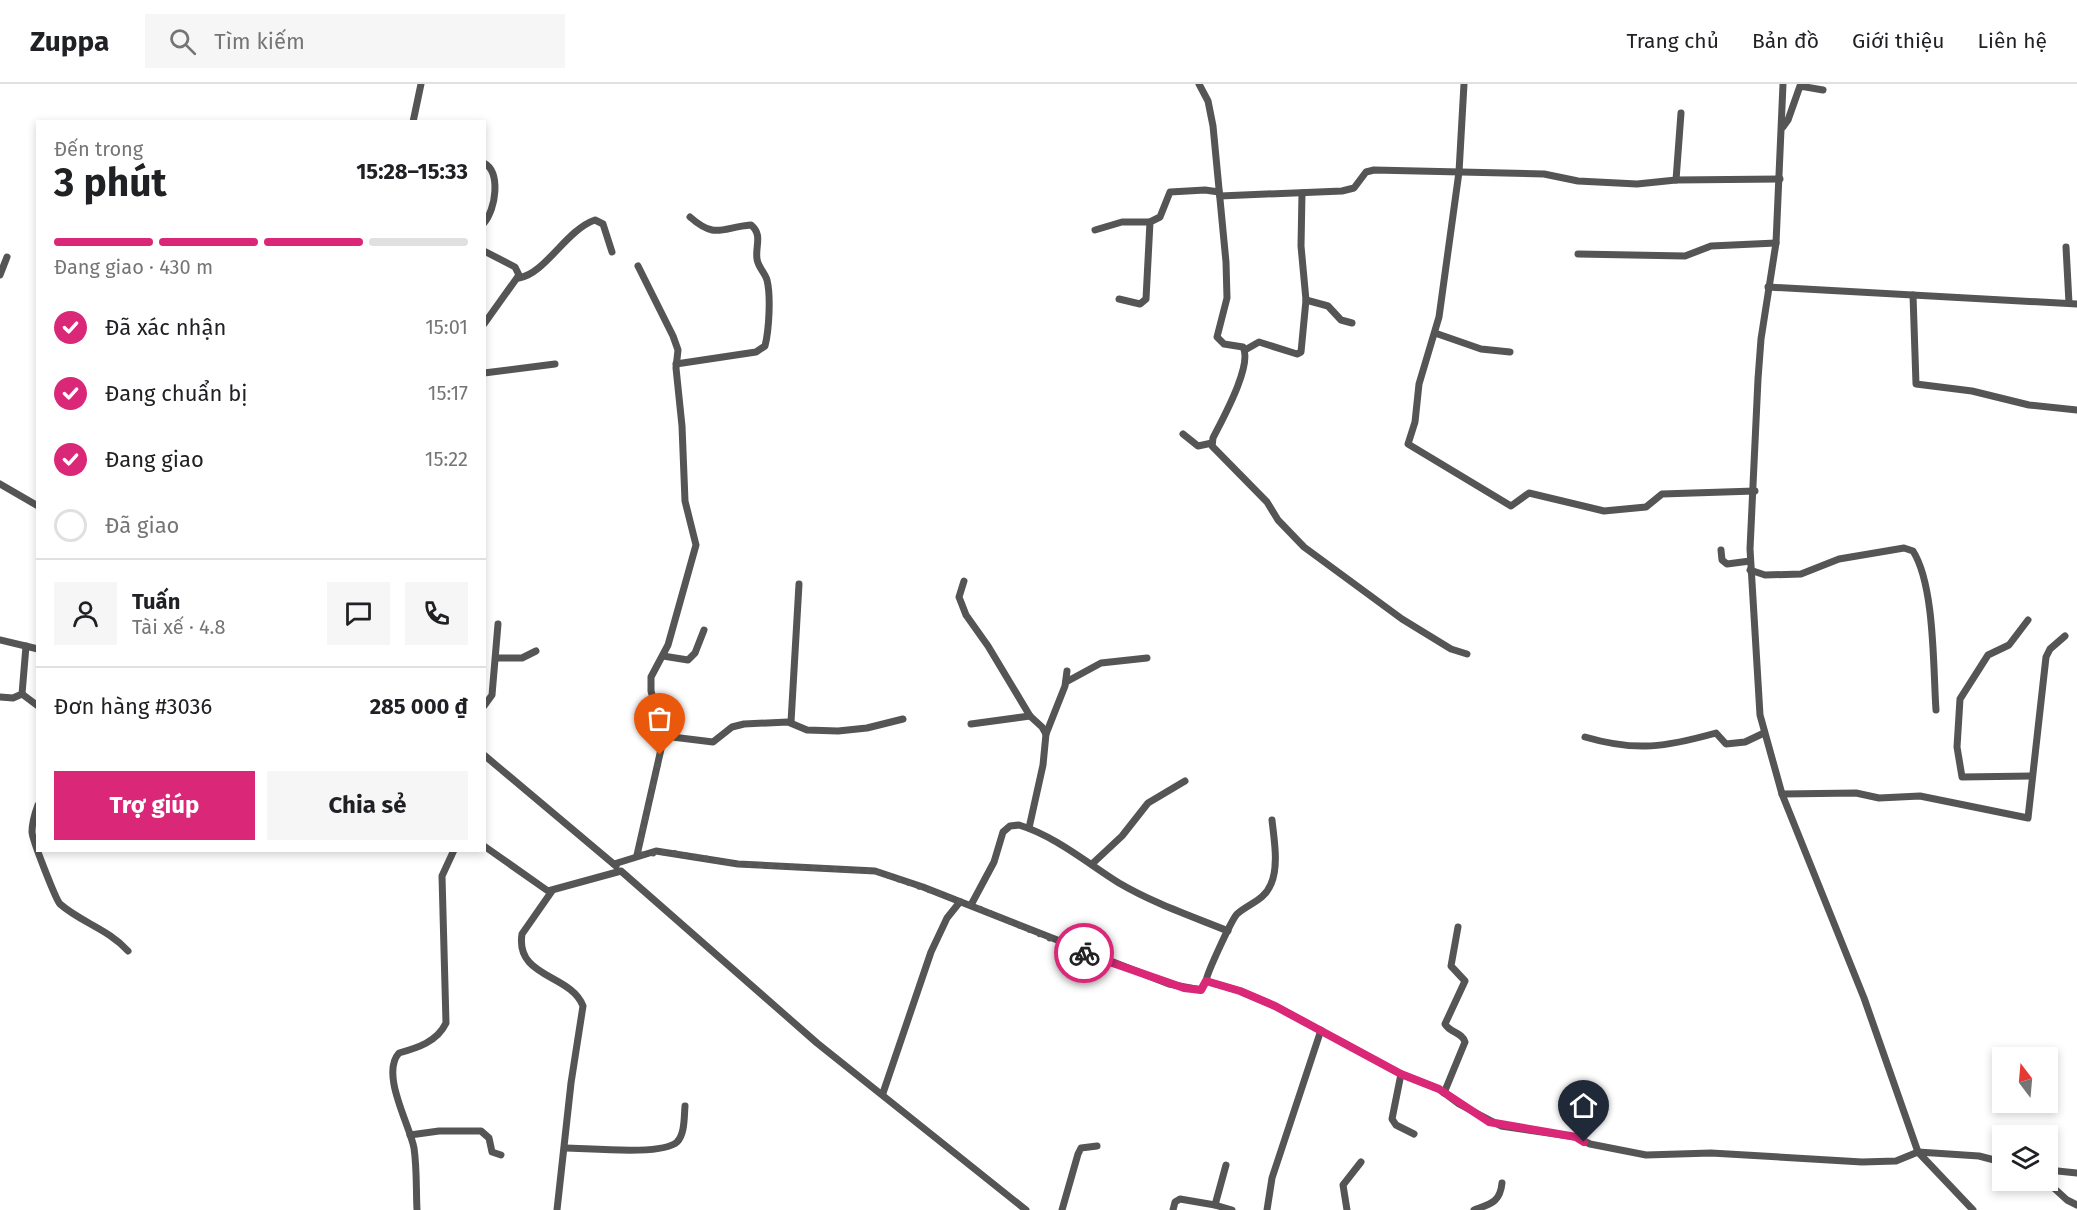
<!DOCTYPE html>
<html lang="vi">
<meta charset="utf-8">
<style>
:root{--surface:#fff;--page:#f6f6f6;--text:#202124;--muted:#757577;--line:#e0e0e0;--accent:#db2777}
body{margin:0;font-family:"Fira Sans",sans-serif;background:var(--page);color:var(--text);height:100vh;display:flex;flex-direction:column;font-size:22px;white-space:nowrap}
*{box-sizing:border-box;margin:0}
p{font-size:20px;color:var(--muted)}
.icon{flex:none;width:33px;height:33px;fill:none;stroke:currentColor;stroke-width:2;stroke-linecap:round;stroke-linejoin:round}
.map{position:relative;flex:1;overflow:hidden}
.details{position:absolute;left:36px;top:36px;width:450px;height:732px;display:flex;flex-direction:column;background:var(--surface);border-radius:0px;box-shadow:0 3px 9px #0003}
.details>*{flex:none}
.needle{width:39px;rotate:344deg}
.buttons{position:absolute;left:1992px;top:963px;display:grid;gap:12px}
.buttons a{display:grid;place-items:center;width:66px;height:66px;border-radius:0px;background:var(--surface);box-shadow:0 3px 9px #0003;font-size:30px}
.pin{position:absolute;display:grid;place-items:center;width:51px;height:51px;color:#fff;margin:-62px -26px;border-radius:50% 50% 50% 0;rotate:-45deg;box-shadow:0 0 6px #0007}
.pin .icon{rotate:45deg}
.courier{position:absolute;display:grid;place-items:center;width:60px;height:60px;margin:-30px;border:4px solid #db2777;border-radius:50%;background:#fff;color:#222;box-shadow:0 2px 8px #0007}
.overview em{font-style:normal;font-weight:700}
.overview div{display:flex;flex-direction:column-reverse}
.overview{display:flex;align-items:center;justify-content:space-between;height:102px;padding:0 18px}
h1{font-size:39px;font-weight:700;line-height:45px}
.bar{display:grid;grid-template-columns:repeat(4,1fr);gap:9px 6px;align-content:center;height:72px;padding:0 18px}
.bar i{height:8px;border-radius:4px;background:var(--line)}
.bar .active{background:var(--accent)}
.bar p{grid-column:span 4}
.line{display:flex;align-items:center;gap:15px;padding:0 18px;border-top:2px solid var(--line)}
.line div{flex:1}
.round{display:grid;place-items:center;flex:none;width:63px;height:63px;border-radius:0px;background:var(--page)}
ol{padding:0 18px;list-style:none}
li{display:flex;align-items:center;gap:18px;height:66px}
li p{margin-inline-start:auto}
li .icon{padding:6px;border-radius:50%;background:var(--accent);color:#fff;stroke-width:4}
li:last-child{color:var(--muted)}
li i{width:33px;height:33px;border:3px solid var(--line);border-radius:50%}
.primary-button{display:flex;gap:12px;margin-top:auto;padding:12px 18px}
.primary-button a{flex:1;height:69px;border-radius:0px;background:var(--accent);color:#fff;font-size:24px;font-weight:700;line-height:69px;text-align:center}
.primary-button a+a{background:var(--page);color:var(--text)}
header{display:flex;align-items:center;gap:36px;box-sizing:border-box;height:84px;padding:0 30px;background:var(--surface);border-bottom:2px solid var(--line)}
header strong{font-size:28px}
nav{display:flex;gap:33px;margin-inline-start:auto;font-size:21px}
.search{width:420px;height:54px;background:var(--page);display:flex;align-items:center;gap:15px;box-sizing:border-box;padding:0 21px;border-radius:0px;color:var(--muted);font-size:22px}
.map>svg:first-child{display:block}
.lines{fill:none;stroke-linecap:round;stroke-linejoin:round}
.street{stroke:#555;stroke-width:7}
.done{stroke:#595959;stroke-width:6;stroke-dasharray:0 10.8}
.route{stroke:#db2777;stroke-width:8}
</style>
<header>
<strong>Zuppa</strong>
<div class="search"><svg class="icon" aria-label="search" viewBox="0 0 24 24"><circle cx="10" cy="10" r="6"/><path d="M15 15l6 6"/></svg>Tìm kiếm</div>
<nav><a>Trang chủ</a><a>Bản đồ</a><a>Giới thiệu</a><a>Liên hệ</a></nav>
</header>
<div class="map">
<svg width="2077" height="1126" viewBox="0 0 2077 1126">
<rect width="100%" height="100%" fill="#fff"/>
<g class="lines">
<g class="street">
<path d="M 1199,0 L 1208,17 L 1213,42 L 1226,178 L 1227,214 L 1217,253 L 1224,260 L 1243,263 C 1253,281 1222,336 1213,354 L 1212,362 L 1267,418 L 1278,436 L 1304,463 L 1402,535 L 1451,565 L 1467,570"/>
<path d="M 1464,0 L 1459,88 L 1439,233 L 1419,300 L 1415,338 L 1408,360 L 1511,422 L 1529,409 L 1604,427 L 1646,423 L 1662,410 L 1755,407"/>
<path d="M 1783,0 L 1776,159 L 1761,255 L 1758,295 L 1750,465 L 1760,631 L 1782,710 L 1864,914 L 1918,1068 L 1973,1126"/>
<path d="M 413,38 L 421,0"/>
<path d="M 1783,43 L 1788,36 L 1800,2 L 1823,6"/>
<path d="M 484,79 C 501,88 496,125 484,139"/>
<path d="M 1676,96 L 1681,29"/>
<path d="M 1302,109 L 1301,162 L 1306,216 L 1328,222 L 1341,236 L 1352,239"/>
<path d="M 1220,112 L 1342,107 L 1354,104 L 1366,88 L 1374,86 L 1544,90 L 1578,97 L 1637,100 L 1676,96 L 1780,95"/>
<path d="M 1095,146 L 1122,138 L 1150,138"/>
<path d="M 2066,163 L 2069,219"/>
<path d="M 484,167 L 515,183 L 519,191 L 484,240"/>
<path d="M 1578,170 L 1685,172 L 1711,162 L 1776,159"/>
<path d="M 0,191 L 7,173"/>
<path d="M 519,194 C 546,189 566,146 595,136 L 603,140 L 612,168"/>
<path d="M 1768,203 L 2077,220"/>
<path d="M 1913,211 L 1916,300 L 1972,307 L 2029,321 L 2077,326"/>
<path d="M 1119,215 L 1140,220 L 1146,215 L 1150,138 L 1160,133 L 1170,108 L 1205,106 L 1219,108"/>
<path d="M 1435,249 L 1481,265 L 1510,268"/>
<path d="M 1245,266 L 1259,258 L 1297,270 L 1301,268 L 1306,216"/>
<path d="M 676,280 L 756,268 L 765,262 C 769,246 771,212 767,196 C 765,189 758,183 757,175 C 755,162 763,151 751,141 C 722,143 716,156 690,133"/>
<path d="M 484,289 L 555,280"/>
<path d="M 1183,350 L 1198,362 L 1212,359"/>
<path d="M 0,400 L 38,422"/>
<path d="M 1721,466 L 1722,476 L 1727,480 L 1750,477"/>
<path d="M 1750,486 L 1765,491 L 1801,490 L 1839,475 L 1904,464 L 1913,467 C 1935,502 1933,584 1936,626"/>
<path d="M 964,497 L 959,513 L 966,531 L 988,562 L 1030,632 L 1042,643 L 1046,650 L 1043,681 L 1029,744"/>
<path d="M 2028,536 L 2009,561 L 1988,571 L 1960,615 L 1957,663 L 1962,693 L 2032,692"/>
<path d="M 0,556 L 38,565"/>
<path d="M 663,572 L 688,576 L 695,569 L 704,546"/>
<path d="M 497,574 L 522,574 L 536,567"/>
<path d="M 1066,598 L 1101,579 L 1147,574"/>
<path d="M 22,610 L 38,622"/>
<path d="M 0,613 L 13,614 L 22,610 L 26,562"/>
<path d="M 484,622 L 492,611 L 498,540"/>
<path d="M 791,638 L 799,500"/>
<path d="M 971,640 L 1030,632"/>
<path d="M 1046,650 L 1065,602 L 1067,587"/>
<path d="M 664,652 L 713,658 L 732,643 L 744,640 L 788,638 L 807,646 L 838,647 L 867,644 L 903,635"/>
<path d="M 1585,653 C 1636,668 1666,663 1716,649 L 1726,660 L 1745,658 L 1764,649"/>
<path d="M 484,671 L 616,782"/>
<path d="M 1782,710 L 1856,709 L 1879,714 L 1920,712 L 2028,734 L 2046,573 L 2050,565 L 2065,552"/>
<path d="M 38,721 C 35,729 32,739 32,748 C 32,755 56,816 60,820 C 82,839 108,845 128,867"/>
<path d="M 484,762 L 548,807 L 621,787 L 817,959 L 1026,1126"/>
<path d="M 637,771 L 664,652 L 651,607 L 651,593 L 668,561 L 696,461 L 685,417 L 682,342 L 676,284 L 678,266 L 673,252 L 638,182"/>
<path d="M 614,780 L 656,767 L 738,780 L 875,787 L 923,803 L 1169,900 L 1201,906 L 1206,897 L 1240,907 L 1277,923 L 1401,990 L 1439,1005 L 1459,1020 L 1501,1042 L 1576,1053 L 1590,1060 L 1646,1071 L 1711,1069 L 1862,1078 L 1896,1077 L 1918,1068 L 1979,1072 L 2002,1078"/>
<path d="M 1092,780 L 1122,752 L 1148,719 L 1185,697"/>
<path d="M 552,807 L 522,850 C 515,894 571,890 583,922 L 571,999 L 557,1126"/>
<path d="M 971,821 L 994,778 L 1003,748 L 1010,742 L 1019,741 C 1055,752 1087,779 1119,799 C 1153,819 1191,832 1228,847"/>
<path d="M 1206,897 C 1207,889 1232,835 1237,830 C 1249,819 1264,817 1271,800 C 1279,782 1274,755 1272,736"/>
<path d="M 1401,990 L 1392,1035 L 1396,1041 L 1414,1050"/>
<path d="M 883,1009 L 931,868 L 947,834 L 959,819"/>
<path d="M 1444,1009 L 1465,958 C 1462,948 1450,949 1445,940 L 1465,897 L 1451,882 L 1458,843"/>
<path d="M 410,1051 L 439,1047 L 481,1047 L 489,1054 L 492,1068 L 501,1071"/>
<path d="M 565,1064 C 587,1064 662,1072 677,1058 C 685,1050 684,1033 685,1022"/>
<path d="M 1226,1081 L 1215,1121 L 1232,1126"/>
<path d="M 2048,1086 L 2077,1089"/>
<path d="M 2045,1096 L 2067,1116 L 2077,1121"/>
<path d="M 417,1126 C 416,1106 417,1084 414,1064 C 410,1041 380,990 399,969 C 417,964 437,958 446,939 L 442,792 L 454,766"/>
<path d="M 1062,1126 L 1078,1070 L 1081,1064 L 1097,1062"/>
<path d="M 1173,1126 L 1175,1118 L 1180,1115 L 1215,1121"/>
<path d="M 1267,1126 L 1272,1094 L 1321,946"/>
<path d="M 1347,1126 L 1343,1101 L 1361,1078"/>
<path d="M 1474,1126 C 1490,1120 1500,1119 1502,1099"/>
</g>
</g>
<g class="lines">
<path class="done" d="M 660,671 L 637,771 L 668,768 L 738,780 L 875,787 L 971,821 L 1084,869"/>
<path class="route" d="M 1084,869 L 1184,904 L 1201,906 L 1206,897 L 1240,907 L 1275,922 L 1401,990 L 1439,1005 L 1489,1038 L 1576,1053 L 1584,1058"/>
</g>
</svg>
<div class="buttons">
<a><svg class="needle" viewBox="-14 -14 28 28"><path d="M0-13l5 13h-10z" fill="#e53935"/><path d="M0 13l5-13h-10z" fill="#757577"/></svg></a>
<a><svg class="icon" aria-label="layers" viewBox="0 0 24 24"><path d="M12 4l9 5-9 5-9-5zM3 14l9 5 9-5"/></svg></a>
</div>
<div class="pin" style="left:660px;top:671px;background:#ea580c"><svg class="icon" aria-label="bag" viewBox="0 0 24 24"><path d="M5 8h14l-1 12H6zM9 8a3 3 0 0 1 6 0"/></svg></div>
<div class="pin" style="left:1584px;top:1058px;background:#1f2937"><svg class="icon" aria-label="home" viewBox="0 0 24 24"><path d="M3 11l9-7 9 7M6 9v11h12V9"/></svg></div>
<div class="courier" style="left:1084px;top:869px"><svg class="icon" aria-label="bike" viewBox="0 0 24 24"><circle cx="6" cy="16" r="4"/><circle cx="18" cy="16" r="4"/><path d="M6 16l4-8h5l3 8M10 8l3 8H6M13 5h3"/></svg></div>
<section class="details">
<div class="overview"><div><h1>3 phút</h1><p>Đến trong</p></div><em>15:28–15:33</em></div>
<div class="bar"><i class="active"></i><i class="active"></i><i class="active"></i><i></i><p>Đang giao · 430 m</p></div>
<ol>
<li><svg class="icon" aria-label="check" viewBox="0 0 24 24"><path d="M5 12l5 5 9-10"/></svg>Đã xác nhận<p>15:01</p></li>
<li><svg class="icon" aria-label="check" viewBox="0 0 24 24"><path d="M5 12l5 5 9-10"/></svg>Đang chuẩn bị<p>15:17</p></li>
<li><svg class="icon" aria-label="check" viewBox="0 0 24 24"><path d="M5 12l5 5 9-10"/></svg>Đang giao<p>15:22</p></li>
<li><i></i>Đã giao</li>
</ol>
<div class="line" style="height:108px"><a class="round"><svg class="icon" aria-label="person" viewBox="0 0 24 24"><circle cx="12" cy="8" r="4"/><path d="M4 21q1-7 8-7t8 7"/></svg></a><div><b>Tuấn</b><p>Tài xế · 4.8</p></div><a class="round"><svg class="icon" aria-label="chat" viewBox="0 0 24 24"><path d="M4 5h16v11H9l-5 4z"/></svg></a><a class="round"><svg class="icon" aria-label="phone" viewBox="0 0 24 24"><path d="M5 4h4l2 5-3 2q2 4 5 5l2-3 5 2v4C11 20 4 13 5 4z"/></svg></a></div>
<div class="line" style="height:78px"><div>Đơn hàng #3036</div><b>285 000 ₫</b></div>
<div class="primary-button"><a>Trợ giúp</a><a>Chia sẻ</a></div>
</section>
</div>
